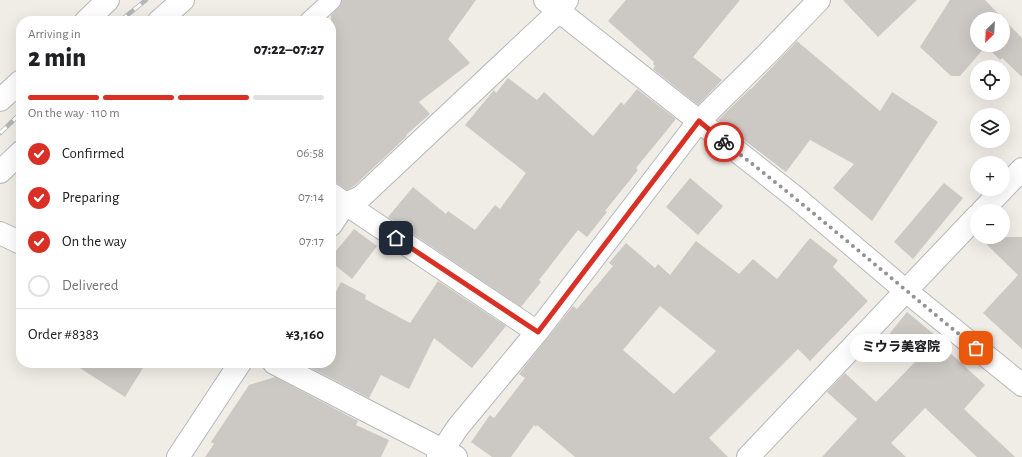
<!DOCTYPE html>
<meta charset="utf-8">
<style>
:root{--surface:#fff;--page:#f6f6f6;--text:#202124;--muted:#757577;--line:#e0e0e0;--accent:#d93025}
body{margin:0;font-family:"Alegreya Sans","Noto Sans JP",sans-serif;background:var(--page);color:var(--text);height:100vh;display:flex;flex-direction:column;font-size:15px;white-space:nowrap}
*{box-sizing:border-box;margin:0}
p{font-size:13px;color:var(--muted)}
.icon{flex:none;width:22px;height:22px;fill:none;stroke:currentColor;stroke-width:2;stroke-linecap:round;stroke-linejoin:round}
.map{position:relative;flex:1;overflow:hidden}
.details{position:absolute;left:16px;top:16px;width:320px;height:352px;display:flex;flex-direction:column;background:var(--surface);border-radius:16px;box-shadow:0 4px 16px #0002}
.details>*{flex:none}
.needle{width:26px;rotate:204deg}
.controls{position:absolute;left:970px;top:12px;display:grid;gap:8px}
.controls a{display:grid;place-items:center;width:40px;height:40px;border-radius:50%;background:var(--surface);box-shadow:0 4px 16px #0002;font-size:20px}
.pin{position:absolute;display:grid;place-items:center;width:34px;height:34px;color:#fff;margin:-17px;border-radius:8px;box-shadow:0 2px 6px #0006}
.courier{position:absolute;display:grid;place-items:center;width:40px;height:40px;margin:-20px;border:3px solid #d93025;border-radius:50%;background:#fff;color:#222;box-shadow:0 1px 5px #0007}
.bubble{position:absolute;height:28px;border-radius:14px;background:var(--surface);box-shadow:0 4px 16px #0002;font-size:13px;font-weight:800;line-height:28px;text-align:center}
.overview em{font-style:normal;font-weight:800}
.overview div{display:flex;flex-direction:column-reverse}
.overview{display:flex;align-items:center;justify-content:space-between;height:68px;padding:0 12px}
h1{font-size:26px;font-weight:800;line-height:30px}
.bar{display:grid;grid-template-columns:repeat(4,1fr);gap:6px 4px;align-content:center;height:48px;padding:0 12px}
.bar i{height:5px;border-radius:3px;background:var(--line)}
.bar .current{background:var(--accent)}
.bar p{grid-column:span 4}
.line{display:flex;align-items:center;gap:10px;padding:0 12px;border-top:1px solid var(--line)}
.line div{flex:1}
ol{padding:0 12px;list-style:none}
li{display:flex;align-items:center;gap:12px;height:44px}
li p{margin-inline-start:auto}
li .icon{padding:4px;border-radius:50%;background:var(--accent);color:#fff;stroke-width:4}
li:last-child{color:var(--muted)}
li i{width:22px;height:22px;border:2px solid var(--line);border-radius:50%}
.map>svg:first-child{display:block}
.building{fill:#ccc8c4;fill-rule:evenodd}
.lines{fill:none;stroke-linecap:round;stroke-linejoin:round}
.pedestrian-casing{stroke:#b4b8bb;stroke-width:20}
.minor-casing{stroke:#b4b8bb;stroke-width:24}
.tertiary-casing{stroke:#b4b8bb;stroke-width:24}
.pedestrian{stroke:#fff;stroke-width:18}
.minor{stroke:#fff;stroke-width:22}
.tertiary{stroke:#fff;stroke-width:22}
.rail-casing{stroke:#b5b6b7;stroke-width:4.5}
.rail{stroke:#fff;stroke-width:3;stroke-dasharray:9;stroke-linecap:butt}
.done{stroke:#929394;stroke-width:4;stroke-dasharray:0 7.2}
.route{stroke:#d93025;stroke-width:5}
</style>
<div class="map">
<svg width="1022" height="457" viewBox="0 0 1022 457">
<rect width="100%" height="100%" fill="#f0ede7"/>
<g class="building">
<path d="M 342,0 L 476,0 L 448,39 L 470,63 L 419,102 L 430,114 L 406,135 L 407,136 L 354,186 L 347,190 L 335,182 L 331,178 L 331,15 L 339,7 Z"/>
<path d="M 626,0 L 740,0 L 693,57 L 722,80 L 698,105 L 653,69 L 655,66 L 653,64 L 654,62 L 608,21 Z"/>
<path d="M 843,0 L 917,0 L 878,37 Z"/>
<path d="M 950,0 L 985,0 L 1022,38 L 1022,77 L 1002,58 L 1000,60 L 986,46 L 960,76 L 951,76 L 920,47 ZM 977,19 L 1003,19 L 1003,45 L 977,45 Z"/>
<path d="M 797,41 L 880,111 L 892,92 L 938,122 L 872,221 L 833,188 L 854,164 L 810,140 L 786,172 L 718,120 L 750,89 L 751,89 Z"/>
<path d="M 508,78 L 537,100 L 544,92 L 593,136 L 621,102 L 624,105 L 637,89 L 676,119 L 636,168 L 638,170 L 605,211 L 607,212 L 587,237 L 578,230 L 539,280 L 541,282 L 521,307 L 388,217 L 413,187 L 446,214 L 448,211 L 475,230 L 495,205 L 500,209 L 526,173 L 465,125 L 494,90 L 496,93 Z"/>
<path d="M 690,178 L 723,206 L 698,235 L 666,207 Z"/>
<path d="M 944,183 L 963,198 L 913,259 L 894,242 Z"/>
<path d="M 354,229 L 377,246 L 352,279 L 331,262 L 331,257 Z"/>
<path d="M 979,237 L 1022,237 L 1022,349 L 983,313 L 1018,275 Z"/>
<path d="M 810,238 L 838,260 L 833,267 L 868,301 L 810,361 L 798,349 L 709,438 L 728,457 L 575,457 L 537,425 L 536,427 L 534,425 L 511,457 L 492,457 L 471,442 L 490,415 L 494,418 L 525,378 L 519,374 L 526,365 L 573,306 L 577,309 L 613,266 L 609,263 L 626,243 L 655,268 L 658,264 L 670,275 L 696,241 L 739,274 L 753,259 L 777,279 ZM 660,306 L 716,351 L 674,394 L 623,350 Z"/>
<path d="M 438,281 L 506,326 L 472,368 L 434,338 L 409,389 L 381,375 L 369,398 L 309,367 L 322,363 L 331,363 L 331,302 L 341,282 L 366,295 L 365,299 L 410,323 Z"/>
<path d="M 907,312 L 936,336 L 934,338 L 985,385 L 964,409 L 1015,457 L 977,457 L 925,408 L 891,443 L 906,457 L 822,457 L 857,419 L 827,392 L 845,373 L 876,402 L 915,362 L 886,338 Z"/>
<path d="M 72,363 L 146,363 L 125,397 Z"/>
<path d="M 275,377 L 358,421 L 356,425 L 389,440 L 381,457 L 205,457 L 214,444 L 211,442 L 249,385 Z"/>
</g>
<g class="lines">
<defs>
<path id="pedestrian" d="M 309,21 L 332,0"/>
<g id="minor">
<path d="M 545,0 L 795,197 L 906,291 L 1022,385"/>
<path d="M 331,194 L 537,332"/>
<path d="M 982,211 L 1022,169"/>
<path d="M 331,225 L 345,204 L 361,197 L 559,11 L 567,0"/>
<path d="M 0,233 L 21,243"/>
<path d="M 274,363 L 456,457"/>
<path d="M 178,457 L 240,363"/>
<path d="M 438,457 L 458,427 L 537,332 L 699,121 L 765,56 L 819,0"/>
<path d="M 748,457 L 977,216"/>
</g>
<g id="tertiary">
<path d="M 86,21 L 108,0"/>
<path d="M 159,21 L 183,0"/>
<path d="M 0,100 L 21,81"/>
<path d="M 0,172 L 21,152"/>
</g>
</defs>
<use href="#pedestrian" class="pedestrian-casing"/>
<use href="#minor" class="minor-casing"/>
<use href="#tertiary" class="tertiary-casing"/>
<use href="#pedestrian" class="pedestrian"/>
<use href="#minor" class="minor"/>
<use href="#tertiary" class="tertiary"/>
<defs>
<g id="rail">
<path d="M 120,21 L 146,0"/>
<path d="M 0,133 L 21,113"/>
</g>
</defs>
<use href="#rail" class="rail-casing"/>
<use href="#rail" class="rail"/>
</g>
<g class="lines">
<path class="done" d="M 724,142 C 810,208 891,279 976,348"/>
<path class="route" d="M 396,238 L 538,332 L 699,121 L 724,142"/>
</g>
</svg>
<div class="controls">
<a><svg class="needle" viewBox="-14 -14 28 28"><path d="M0-13l5 13h-10z" fill="#e53935"/><path d="M0 13l5-13h-10z" fill="#757577"/></svg></a>
<a><svg class="icon" aria-label="locate" viewBox="0 0 24 24"><circle cx="12" cy="12" r="6"/><path d="M12 2v4M12 18v4M2 12h4M18 12h4"/></svg></a>
<a><svg class="icon" aria-label="layers" viewBox="0 0 24 24"><path d="M12 4l9 5-9 5-9-5zM3 14l9 5 9-5"/></svg></a>
<a>+</a>
<a>−</a>
</div>
<div class="pin" style="left:976px;top:348px;background:#ea580c"><svg class="icon" aria-label="bag" viewBox="0 0 24 24"><path d="M5 8h14l-1 12H6zM9 8a3 3 0 0 1 6 0"/></svg></div>
<div class="pin" style="left:396px;top:238px;background:#1f2937"><svg class="icon" aria-label="home" viewBox="0 0 24 24"><path d="M3 11l9-7 9 7M6 9v11h12V9"/></svg></div>
<div class="courier" style="left:724px;top:142px"><svg class="icon" aria-label="bike" viewBox="0 0 24 24"><circle cx="6" cy="16" r="4"/><circle cx="18" cy="16" r="4"/><path d="M6 16l4-8h5l3 8M10 8l3 8H6M13 5h3"/></svg></div>
<div class="bubble" style="left:850px;top:334px;width:102px">ミウラ美容院</div>
<section class="details">
<div class="overview"><div><h1>2 min</h1><p>Arriving in</p></div><em>07:22–07:27</em></div>
<div class="bar"><i class="current"></i><i class="current"></i><i class="current"></i><i></i><p>On the way · 110 m</p></div>
<ol>
<li><svg class="icon" aria-label="check" viewBox="0 0 24 24"><path d="M5 12l5 5 9-10"/></svg>Confirmed<p>06:58</p></li>
<li><svg class="icon" aria-label="check" viewBox="0 0 24 24"><path d="M5 12l5 5 9-10"/></svg>Preparing<p>07:14</p></li>
<li><svg class="icon" aria-label="check" viewBox="0 0 24 24"><path d="M5 12l5 5 9-10"/></svg>On the way<p>07:17</p></li>
<li><i></i>Delivered</li>
</ol>
<div class="line" style="height:52px"><div>Order #8383</div><b>¥3,160</b></div>
</section>
</div>
